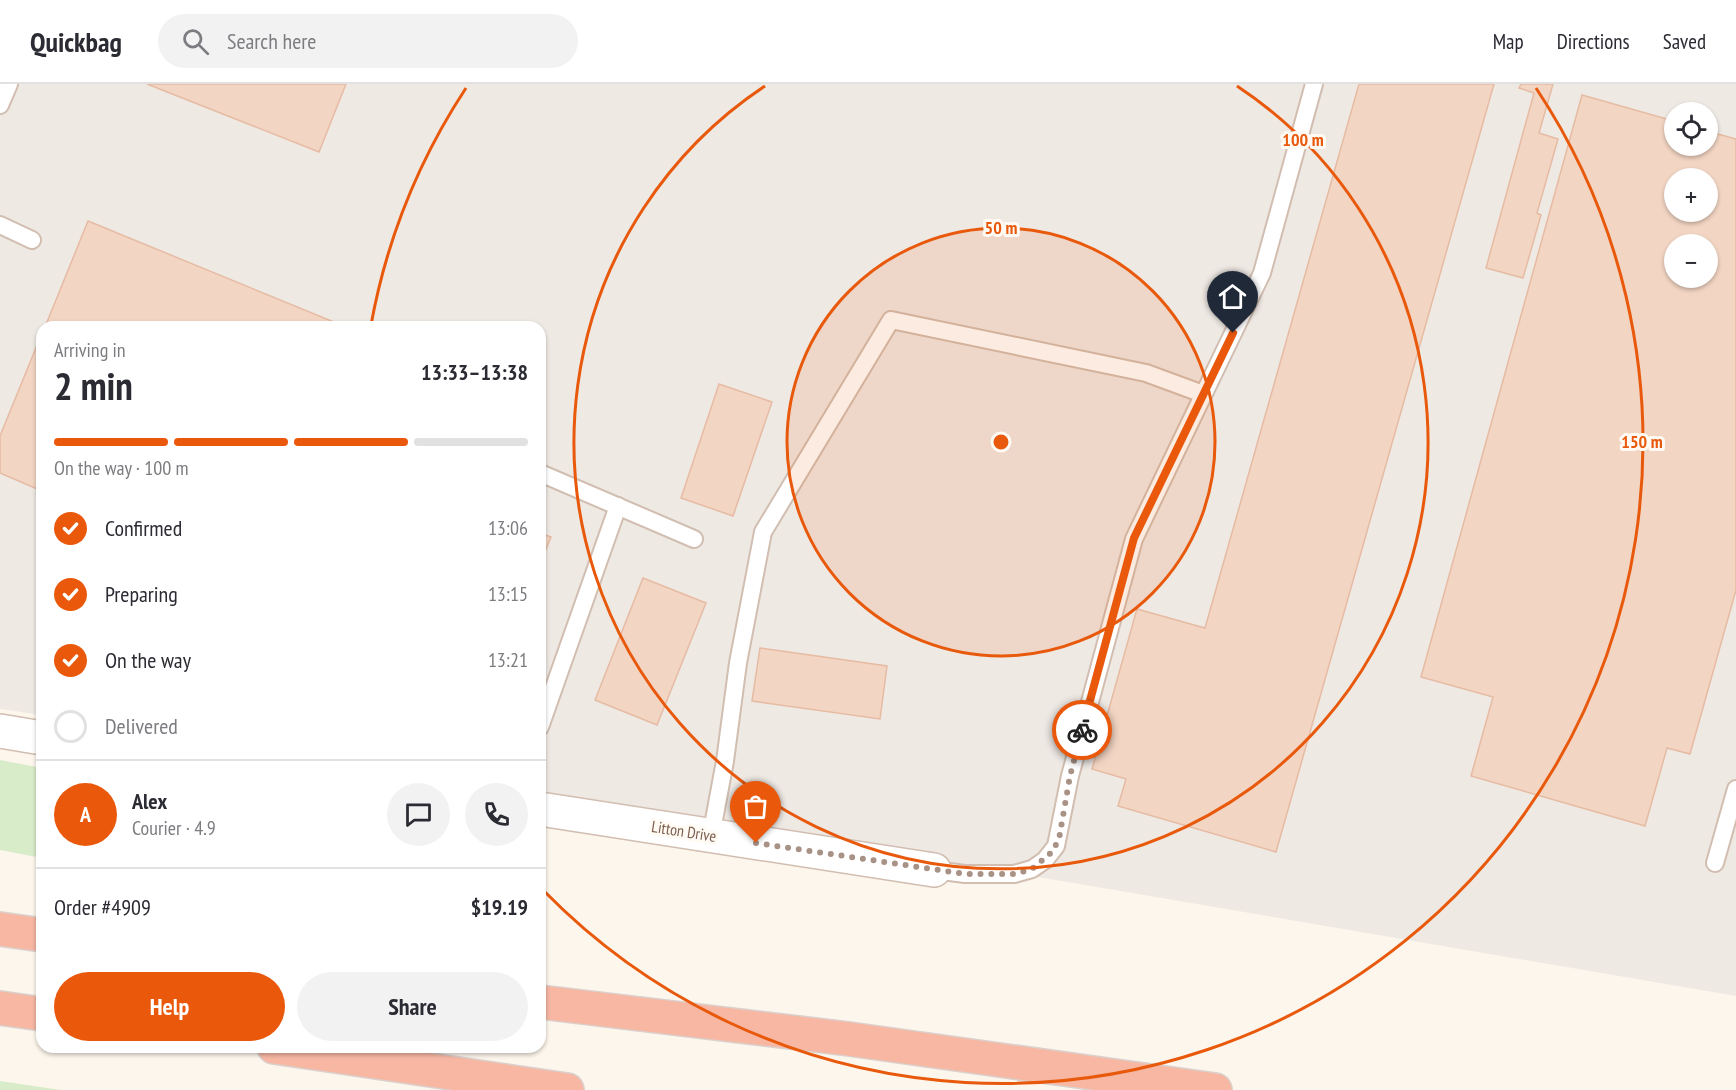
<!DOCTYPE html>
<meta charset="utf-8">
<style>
:root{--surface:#fff;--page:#f2f2f3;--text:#2b2b33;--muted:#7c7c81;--line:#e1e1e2;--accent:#ea580c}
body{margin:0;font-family:"PT Sans Narrow",sans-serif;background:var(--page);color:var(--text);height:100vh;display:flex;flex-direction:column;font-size:22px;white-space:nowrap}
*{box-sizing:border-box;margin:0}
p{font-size:20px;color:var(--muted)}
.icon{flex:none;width:33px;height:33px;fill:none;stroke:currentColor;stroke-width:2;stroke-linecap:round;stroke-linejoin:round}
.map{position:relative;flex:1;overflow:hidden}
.sheet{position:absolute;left:36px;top:237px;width:510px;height:732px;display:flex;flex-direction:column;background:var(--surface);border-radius:18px;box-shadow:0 2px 4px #0004}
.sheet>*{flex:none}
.fabs{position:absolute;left:1664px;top:18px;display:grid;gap:12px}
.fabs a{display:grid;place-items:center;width:54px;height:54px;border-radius:50%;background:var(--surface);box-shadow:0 2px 4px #0004;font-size:30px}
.pin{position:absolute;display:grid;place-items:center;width:51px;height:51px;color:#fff;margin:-62px -26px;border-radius:50% 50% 50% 0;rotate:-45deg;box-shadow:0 0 6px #0007}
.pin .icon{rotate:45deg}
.courier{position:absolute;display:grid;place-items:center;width:60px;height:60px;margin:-30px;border:4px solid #ea580c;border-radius:50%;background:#fff;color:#222;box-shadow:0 2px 8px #0007}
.head em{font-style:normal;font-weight:600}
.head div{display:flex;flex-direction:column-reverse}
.head{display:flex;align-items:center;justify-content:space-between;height:102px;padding:0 18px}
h1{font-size:39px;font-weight:600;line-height:45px}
.bar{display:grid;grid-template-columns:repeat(4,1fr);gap:9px 6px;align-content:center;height:72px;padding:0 18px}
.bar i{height:8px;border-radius:4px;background:var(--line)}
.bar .on{background:var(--accent)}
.bar p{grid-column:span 4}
.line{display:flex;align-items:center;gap:15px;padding:0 18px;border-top:2px solid var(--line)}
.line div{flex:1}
.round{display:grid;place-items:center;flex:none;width:63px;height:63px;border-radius:32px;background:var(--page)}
ol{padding:0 18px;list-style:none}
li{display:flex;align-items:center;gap:18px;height:66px}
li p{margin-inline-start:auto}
li .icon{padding:6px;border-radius:50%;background:var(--accent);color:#fff;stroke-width:4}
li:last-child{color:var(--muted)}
li i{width:33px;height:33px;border:3px solid var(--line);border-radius:50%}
.cta{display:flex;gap:12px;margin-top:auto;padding:12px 18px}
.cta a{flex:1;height:69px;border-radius:36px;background:var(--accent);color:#fff;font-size:24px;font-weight:600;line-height:69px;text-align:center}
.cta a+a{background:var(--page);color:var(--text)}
header{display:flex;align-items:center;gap:36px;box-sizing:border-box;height:84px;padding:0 30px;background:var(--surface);border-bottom:2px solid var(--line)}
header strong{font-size:28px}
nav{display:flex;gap:33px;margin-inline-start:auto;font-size:21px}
.search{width:420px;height:54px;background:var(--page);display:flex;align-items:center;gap:15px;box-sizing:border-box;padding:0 21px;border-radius:33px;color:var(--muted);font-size:22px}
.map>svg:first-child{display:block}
.industrial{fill:#efe9e4;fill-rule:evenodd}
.green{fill:#d8ecc9}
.building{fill:#f3d5c3;stroke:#e6bba3;stroke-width:1.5;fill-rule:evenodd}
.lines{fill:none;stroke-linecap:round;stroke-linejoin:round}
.lane-casing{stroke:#d1beb0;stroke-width:20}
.street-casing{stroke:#d1beb0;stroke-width:36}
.highway-casing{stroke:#dad1cd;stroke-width:36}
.lane{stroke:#fff;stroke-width:16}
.street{stroke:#fff;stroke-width:33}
.highway{stroke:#f7b7a3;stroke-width:33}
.done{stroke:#a89285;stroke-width:6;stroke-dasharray:0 10.8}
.route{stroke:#ea580c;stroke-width:8}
.ring{fill:none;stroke:#e8590c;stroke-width:3}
.labels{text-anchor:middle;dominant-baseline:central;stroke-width:6;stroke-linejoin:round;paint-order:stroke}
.street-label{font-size:16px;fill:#7a5c4d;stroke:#fffaf3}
.centre{fill:#e8590c;stroke:#fffaf3;stroke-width:3}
.ring-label{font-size:18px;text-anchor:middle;font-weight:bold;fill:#e8590c;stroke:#fffaf3;stroke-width:6;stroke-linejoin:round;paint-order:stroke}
</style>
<header>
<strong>Quickbag</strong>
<div class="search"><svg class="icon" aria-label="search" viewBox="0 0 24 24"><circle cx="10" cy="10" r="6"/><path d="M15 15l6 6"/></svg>Search here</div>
<nav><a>Map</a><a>Directions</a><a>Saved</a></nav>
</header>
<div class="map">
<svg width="1736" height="1006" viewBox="0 0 1736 1006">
<rect width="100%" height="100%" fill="#fdf6ec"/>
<path class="industrial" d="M 0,0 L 1736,0 L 1736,912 L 540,708 L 540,243 L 42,243 L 42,631 L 0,625 ZM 1674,28 L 1707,28 L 1707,62 L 1674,62 ZM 1674,94 L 1707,94 L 1707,128 L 1674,128 ZM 1674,160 L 1707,160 L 1707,194 L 1674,194 Z"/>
<g class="green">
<path d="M 0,676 L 42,684 L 42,774 L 0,766 Z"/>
<path d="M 0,997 L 61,1006 L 0,1006 Z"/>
</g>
<g class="building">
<path d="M 147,0 L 346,0 L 319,68 Z"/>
<path d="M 1359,0 L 1494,0 L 1276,768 L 1118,722 L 1126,695 L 1092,685 L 1137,525 L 1205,544 Z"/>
<path d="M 1521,0 L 1553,0 L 1539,49 L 1558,55 L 1537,129 L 1541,131 L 1523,194 L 1486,184 L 1534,9 L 1519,4 Z"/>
<path d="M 1582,11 L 1674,37 L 1674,62 L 1707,62 L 1707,47 L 1736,55 L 1736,506 L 1690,670 L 1667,664 L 1645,742 L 1471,692 L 1493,613 L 1421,593 ZM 1674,94 L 1707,94 L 1707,128 L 1674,128 ZM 1674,160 L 1707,160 L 1707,194 L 1674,194 Z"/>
<path d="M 88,137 L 346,243 L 45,243 Z"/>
<path d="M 42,249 L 42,407 L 0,389 L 0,352 Z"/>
<path d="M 719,300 L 772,318 L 733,432 L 681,414 Z"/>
<path d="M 540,449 L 551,453 L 540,480 Z"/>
<path d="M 643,494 L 706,519 L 657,641 L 595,616 Z"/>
<path d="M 760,564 L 887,582 L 880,635 L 752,617 Z"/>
</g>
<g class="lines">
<defs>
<g id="lane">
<path d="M 0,21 L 9,0"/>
<path d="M 0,141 L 32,156"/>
<path d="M 540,389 L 694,455"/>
<path d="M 540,643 L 618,422"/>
<path d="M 711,752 L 725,677 L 738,579 L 763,448 L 891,236 L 1146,289 L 1203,310"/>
<path d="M 1715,779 L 1736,705"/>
<path d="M 934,786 L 965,790 L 1014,790 L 1032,785 L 1045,776 L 1056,762 L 1070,692 L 1134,455 L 1262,189 L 1314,0"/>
</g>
<g id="street">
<path d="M 0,647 L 42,654"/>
<path d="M 540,725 L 934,786"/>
</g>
<g id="highway">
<path d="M 0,845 L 42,851"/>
<path d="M 540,918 L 849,955 L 1215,1006"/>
<path d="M 0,924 L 42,930"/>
<path d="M 274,963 L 567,1006"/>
</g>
</defs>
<use href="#lane" class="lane-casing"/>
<use href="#street" class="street-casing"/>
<use href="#highway" class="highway-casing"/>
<use href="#lane" class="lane"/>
<use href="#street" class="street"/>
<use href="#highway" class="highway"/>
</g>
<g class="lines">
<path class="done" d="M 756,759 L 966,790 L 1014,790 L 1032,785 L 1052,768 L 1059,755 L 1070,692 L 1082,646"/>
<path class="route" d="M 1082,646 L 1134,454 L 1233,249"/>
</g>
<circle cx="1001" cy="358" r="214" fill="#e8590c" fill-opacity=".12"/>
<g class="ring">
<circle cx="1001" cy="358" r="214"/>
<path d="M1237 2A427 427 0 1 1 765 2"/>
<path d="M371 241A641 641 0 0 1 466 4M1536 4A641 641 0 0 1 544 807"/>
</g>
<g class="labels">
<g class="street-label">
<text transform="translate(684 747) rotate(9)">Litton Drive</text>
</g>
</g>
<circle cx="1001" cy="358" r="9" class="centre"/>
<g class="ring-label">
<text x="1303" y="62">100 m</text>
<text x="1001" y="150">50 m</text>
<text x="1642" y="364">150 m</text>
</g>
</svg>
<div class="fabs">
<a><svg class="icon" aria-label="locate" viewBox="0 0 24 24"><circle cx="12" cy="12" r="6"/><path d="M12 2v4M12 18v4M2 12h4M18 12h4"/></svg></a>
<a>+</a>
<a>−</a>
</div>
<div class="pin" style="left:756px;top:759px;background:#ea580c"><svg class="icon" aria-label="bag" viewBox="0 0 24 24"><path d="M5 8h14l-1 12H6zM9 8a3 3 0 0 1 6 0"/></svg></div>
<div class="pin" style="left:1233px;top:249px;background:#1f2937"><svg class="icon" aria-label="home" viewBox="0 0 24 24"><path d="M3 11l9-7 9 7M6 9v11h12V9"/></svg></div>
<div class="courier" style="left:1082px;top:646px"><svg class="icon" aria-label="bike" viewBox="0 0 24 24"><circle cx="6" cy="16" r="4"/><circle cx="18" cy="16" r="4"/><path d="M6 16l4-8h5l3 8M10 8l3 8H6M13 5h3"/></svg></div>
<section class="sheet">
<div class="head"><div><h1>2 min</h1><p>Arriving in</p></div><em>13:33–13:38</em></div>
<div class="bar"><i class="on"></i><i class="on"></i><i class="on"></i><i></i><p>On the way · 100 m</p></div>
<ol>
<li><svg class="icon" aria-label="check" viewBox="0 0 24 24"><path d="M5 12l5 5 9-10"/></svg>Confirmed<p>13:06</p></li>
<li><svg class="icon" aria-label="check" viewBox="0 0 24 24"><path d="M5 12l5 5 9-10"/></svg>Preparing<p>13:15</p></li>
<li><svg class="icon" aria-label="check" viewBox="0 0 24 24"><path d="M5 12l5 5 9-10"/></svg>On the way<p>13:21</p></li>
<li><i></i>Delivered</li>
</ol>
<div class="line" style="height:108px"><b class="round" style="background:var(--accent);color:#fff">A</b><div><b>Alex</b><p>Courier · 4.9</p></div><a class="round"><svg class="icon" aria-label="chat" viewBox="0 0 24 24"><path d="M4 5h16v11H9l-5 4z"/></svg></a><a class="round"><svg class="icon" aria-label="phone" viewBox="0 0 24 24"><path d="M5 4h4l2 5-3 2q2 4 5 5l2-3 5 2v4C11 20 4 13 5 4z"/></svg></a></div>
<div class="line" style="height:78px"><div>Order #4909</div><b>$19.19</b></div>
<div class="cta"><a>Help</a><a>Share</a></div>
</section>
</div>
